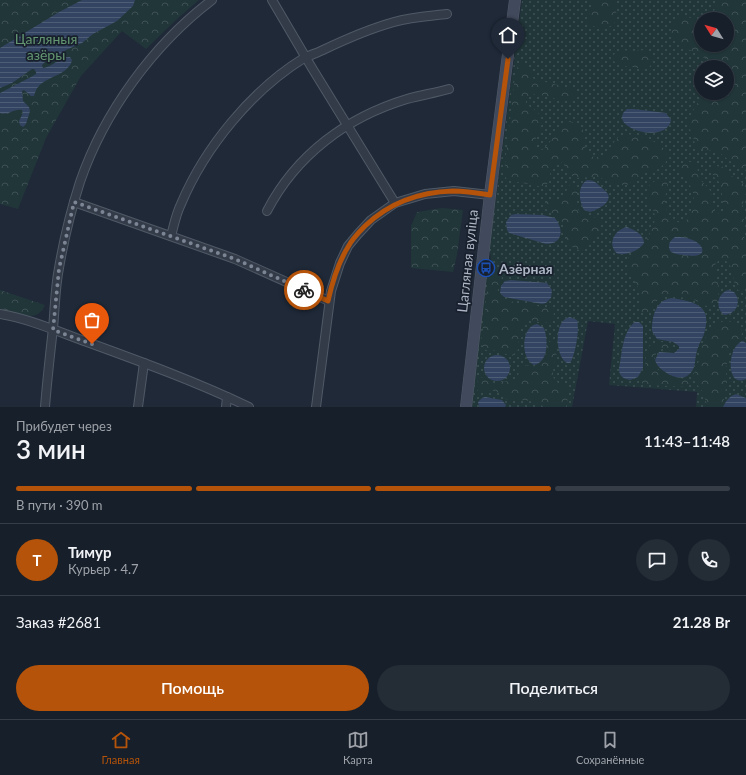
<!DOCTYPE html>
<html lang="ru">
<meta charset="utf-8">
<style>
:root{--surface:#171f2a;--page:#242c36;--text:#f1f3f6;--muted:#9ea2a8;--line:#363d47;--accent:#b45309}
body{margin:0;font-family:Lato,sans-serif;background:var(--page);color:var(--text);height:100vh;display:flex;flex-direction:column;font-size:15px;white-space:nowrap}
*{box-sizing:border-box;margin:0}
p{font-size:13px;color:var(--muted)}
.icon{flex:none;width:22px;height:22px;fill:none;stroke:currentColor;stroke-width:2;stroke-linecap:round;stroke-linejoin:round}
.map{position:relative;height:407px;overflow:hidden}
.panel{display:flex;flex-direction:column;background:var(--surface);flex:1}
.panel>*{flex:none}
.needle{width:26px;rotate:307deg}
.buttons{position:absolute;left:694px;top:12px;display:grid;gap:8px}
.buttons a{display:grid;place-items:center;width:40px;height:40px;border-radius:50%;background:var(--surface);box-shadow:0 1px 3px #0004,0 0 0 1px var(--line);font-size:20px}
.pin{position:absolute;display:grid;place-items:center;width:34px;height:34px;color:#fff;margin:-41px -17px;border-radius:50% 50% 50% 0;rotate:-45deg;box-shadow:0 0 4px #0007}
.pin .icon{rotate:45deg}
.courier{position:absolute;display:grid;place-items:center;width:40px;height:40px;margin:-20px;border:3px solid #b45309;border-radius:50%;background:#fff;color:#222;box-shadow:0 1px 5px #0007}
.overview em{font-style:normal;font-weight:600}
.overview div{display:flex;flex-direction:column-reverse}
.overview{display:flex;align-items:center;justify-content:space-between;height:68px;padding:0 16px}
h1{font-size:26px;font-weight:600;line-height:30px}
.bar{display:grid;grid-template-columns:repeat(4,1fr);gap:6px 4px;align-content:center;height:48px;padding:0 16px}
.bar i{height:5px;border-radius:3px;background:var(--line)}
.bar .on{background:var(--accent)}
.bar p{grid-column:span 4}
.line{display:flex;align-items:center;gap:10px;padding:0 16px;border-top:1px solid var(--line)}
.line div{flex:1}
.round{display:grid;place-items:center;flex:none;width:42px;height:42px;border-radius:21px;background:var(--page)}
.cta{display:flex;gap:8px;margin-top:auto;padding:8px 16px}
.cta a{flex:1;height:46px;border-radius:24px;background:var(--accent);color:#fff;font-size:16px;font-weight:600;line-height:46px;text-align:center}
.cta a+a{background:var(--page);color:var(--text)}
.dock{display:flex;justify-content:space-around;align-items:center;height:56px;border-top:1px solid var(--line);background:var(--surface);font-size:11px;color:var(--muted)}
.dock a{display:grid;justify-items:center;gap:2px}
.dock .on{color:var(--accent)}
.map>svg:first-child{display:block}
.grass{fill:url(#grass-dots);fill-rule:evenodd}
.forest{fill:url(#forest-crowns)}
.water{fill:url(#water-rules)}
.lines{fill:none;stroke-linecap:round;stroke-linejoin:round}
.street-casing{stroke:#505966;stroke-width:10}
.secondary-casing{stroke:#505966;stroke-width:12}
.street{stroke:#333b49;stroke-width:8}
.secondary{stroke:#414a5c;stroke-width:11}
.done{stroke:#7b8594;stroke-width:4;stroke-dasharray:0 7.2}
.route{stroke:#b45309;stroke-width:5}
.labels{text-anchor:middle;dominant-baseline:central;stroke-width:3.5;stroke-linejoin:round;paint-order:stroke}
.park-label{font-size:14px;fill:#649771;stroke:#19202d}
.street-label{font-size:14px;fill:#adb6c5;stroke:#19202d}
.poi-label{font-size:14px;font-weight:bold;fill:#adb6c5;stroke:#19202d;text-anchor:start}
</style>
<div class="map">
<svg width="746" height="407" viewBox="0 0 746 407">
<defs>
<pattern id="grass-dots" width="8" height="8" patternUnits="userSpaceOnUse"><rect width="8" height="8" fill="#213639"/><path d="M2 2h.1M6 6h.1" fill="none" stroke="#3f5154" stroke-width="1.8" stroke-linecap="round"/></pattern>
<pattern id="forest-crowns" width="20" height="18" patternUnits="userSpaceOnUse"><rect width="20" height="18" fill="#213639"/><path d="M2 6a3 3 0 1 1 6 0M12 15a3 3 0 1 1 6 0" fill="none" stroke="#3f5154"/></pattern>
<pattern id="water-rules" width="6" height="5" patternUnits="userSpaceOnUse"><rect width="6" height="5" fill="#324461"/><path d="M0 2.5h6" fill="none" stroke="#4d5d76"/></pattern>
</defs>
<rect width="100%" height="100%" fill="#1f2938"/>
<path class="grass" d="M 522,0 L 746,0 L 746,407 L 696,407 L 697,392 L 609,385 L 615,324 L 588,321 L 572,407 L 471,407 L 485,279 C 491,271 493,260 489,250 ZM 701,19 L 727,19 L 727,45 L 701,45 ZM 701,67 L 727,67 L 727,93 L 701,93 Z"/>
<g class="forest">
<path d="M 0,0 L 199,0 L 176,20 L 146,49 L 122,31 L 81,76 L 46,138 L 18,209 L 0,204 Z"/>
<path d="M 592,0 L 617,0 C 614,10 622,29 603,27 C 596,27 592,27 588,22 C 587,14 594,8 592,0 Z"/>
<path d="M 721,0 L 746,0 L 746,170 L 740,169 L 720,153 L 713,151 L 699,149 L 695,144 L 692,133 L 688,126 C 688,115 699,103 703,93 L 727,93 L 727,67 L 715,67 L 713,62 C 700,55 653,36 678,17 L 686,17 L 701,20 L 701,45 L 727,45 L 727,19 L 704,19 L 711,15 Z"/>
<path d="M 621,50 L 632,51 L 644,50 L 651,57 C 654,73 641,68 632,67 C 624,66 613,67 613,56 L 616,52 Z"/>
<path d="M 521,64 C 534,63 528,73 534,79 L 573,89 L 576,92 L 577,95 L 576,98 C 560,106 543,90 528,96 L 525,99 L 527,105 C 561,123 523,137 540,150 C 554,146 554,123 570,122 C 595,120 574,159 598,157 C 620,155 604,124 645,138 C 654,141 662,145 667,153 L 666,162 L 659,169 L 647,172 L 627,185 L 614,185 L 599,177 L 594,177 L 575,178 C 568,174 566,164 559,161 C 544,167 556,181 543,187 L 507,180 L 504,173 L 515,75 L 517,68 Z"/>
<path d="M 686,162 L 694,162 L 697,165 L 699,179 C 716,194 710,192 715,212 L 720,214 L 723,214 L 726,210 L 722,200 L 722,185 L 713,176 L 712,170 L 716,166 L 723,167 L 733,177 L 744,184 L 746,193 L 742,206 L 744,215 L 743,234 L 746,241 L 746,287 L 742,291 L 739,291 L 737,289 C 731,280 735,258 719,260 L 715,265 L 715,269 C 717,277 725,306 708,306 C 702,306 698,301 694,300 C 685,298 671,294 663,297 C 656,299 653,307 648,312 L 642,312 C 636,306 642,298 640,291 C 636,281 625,271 627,259 C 631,252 641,252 645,244 C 648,238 655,224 655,218 C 655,204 638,198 651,184 C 654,181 658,179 663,180 C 666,180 668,183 668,186 C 668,190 665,194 665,198 C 664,209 671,223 683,223 C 693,217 696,199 692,189 C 688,180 673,172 686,162 Z"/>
<path d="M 571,184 L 576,185 C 581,193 574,202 579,211 C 584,215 592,215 597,219 C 607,227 587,248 579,250 C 561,245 569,232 561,221 C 557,214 539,211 548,201 L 553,200 L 558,202 L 563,199 L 568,187 Z"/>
<path d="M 442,208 L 463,210 L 457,255 L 453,272 L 411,268 L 411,226 L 417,212 Z"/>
<path d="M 498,273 L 502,277 C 501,282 497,286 498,292 C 502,304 538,305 549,308 L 552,309 L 554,313 C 550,328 540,322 530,320 C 517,326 520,339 518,350 L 512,356 C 507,356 504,352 500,351 C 492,349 483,354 481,343 L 488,282 L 492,275 Z"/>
<path d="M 0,290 L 45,305 C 37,325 16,312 0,309 Z"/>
<path d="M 726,321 C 735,322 743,324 742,334 C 736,342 730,348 728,358 C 724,374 729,392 721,407 L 708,407 L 702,391 L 693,379 L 693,375 L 698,366 L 699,355 L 708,331 L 716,323 Z"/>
<path d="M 552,340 L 556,343 C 559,355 552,366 553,377 L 558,383 L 569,386 L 570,389 L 566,407 L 544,407 L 538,403 L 525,400 L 512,401 L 506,399 L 496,391 L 492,390 L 479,392 L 476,389 L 477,382 L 482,377 L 494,383 L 509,381 L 516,379 C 518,375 519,371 522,368 C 528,361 536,371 542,364 C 547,359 545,350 548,343 Z"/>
<path d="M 661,342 L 671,344 L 673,348 L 671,351 L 662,349 L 657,352 C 644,374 676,376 688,380 L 690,384 L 688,387 L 649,385 L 641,383 C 639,377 642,376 644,371 C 648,359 641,343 661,342 Z"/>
</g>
<g class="water">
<path d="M 82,0 L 135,0 L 133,6 L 117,21 L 93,34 L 82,43 L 66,50 L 57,57 L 45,62 L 42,65 L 43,68 C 53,67 59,56 70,57 L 72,60 C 69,75 47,76 38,87 C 36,89 35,93 34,96 L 31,96 L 24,90 L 22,91 L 23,101 L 29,107 L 30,111 L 26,124 L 23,127 L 20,125 L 19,121 L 23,113 L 22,110 C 14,108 8,116 0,113 L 0,93 L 31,77 L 36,74 L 36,72 L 34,69 L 32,69 L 12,83 L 0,88 L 0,48 L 59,12 Z"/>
<path d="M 627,109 L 634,109 L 666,113 L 671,120 C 667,146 604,127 627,109 Z"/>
<path d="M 587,180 C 595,180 596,183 601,187 C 603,189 606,191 608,194 C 612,203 597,210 590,212 L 584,210 C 579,201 577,186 587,180 Z"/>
<path d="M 516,214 L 543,215 L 555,218 C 564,229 563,244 546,244 L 509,233 L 507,230 L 506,222 L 511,215 Z"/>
<path d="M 627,227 C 634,230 644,234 644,243 C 639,251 627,255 618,254 C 607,246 613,230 627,227 Z"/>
<path d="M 675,237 C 705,236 714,261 684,255 C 679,255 675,254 671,252 C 667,246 669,241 675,237 Z"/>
<path d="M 511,280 L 547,283 L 552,290 L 551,298 L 546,303 L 542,304 L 504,297 L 500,293 L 501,286 L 505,281 Z"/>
<path d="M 728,290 L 734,292 C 742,301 737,314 724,315 C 715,308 717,294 728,290 Z"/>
<path d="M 672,298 C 695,302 713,305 704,334 C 702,340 698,345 697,351 C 694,360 697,370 687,376 C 678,382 657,370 655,360 L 659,352 L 674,353 L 679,349 L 679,346 L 673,342 L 657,339 L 652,331 C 652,317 655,300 672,298 Z"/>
<path d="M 570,317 L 577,320 C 580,329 575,356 570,363 L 567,363 C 555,357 553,320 570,317 Z"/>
<path d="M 635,322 L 639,322 L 643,326 L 643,368 L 638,377 L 630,380 C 622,378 619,376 619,368 C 622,354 622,332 635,322 Z"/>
<path d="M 537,324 L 544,328 C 548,339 549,362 534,365 C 520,359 521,326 537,324 Z"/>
<path d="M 743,341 L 746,343 L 746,379 C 725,389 727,345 743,341 Z"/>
<circle cx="497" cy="368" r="13"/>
<path d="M 736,394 L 746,398 L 746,407 L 723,407 C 726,401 729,396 736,394 Z"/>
<path d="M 485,397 L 502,400 L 506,405 L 505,407 L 479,407 L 478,402 L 482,398 Z"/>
</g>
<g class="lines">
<defs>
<g id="street">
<path d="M 272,0 L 312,68 L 395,203"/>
<path d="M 74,202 L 235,259 L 329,301"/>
<path d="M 267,211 C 296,155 347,117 407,99 C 421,95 435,93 449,89"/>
<path d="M 171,236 C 174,225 176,214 181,204 C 205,147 252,90 304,58 C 310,55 317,53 323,50 C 346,39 369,29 394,22 C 411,17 430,16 447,14"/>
<path d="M 0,314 C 30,319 59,332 87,342 C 142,362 197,382 249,407"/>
<path d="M 45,407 C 47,381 50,355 53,328 C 55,308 55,288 59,268 C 64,239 71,210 80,182 C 104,112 153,45 212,0"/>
<path d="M 138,407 L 144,363"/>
<path d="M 226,407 L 227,397"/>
<path d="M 316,407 L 331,291 L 340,263 L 348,246 L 358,234 L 371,220 L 395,203 L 425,194 L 454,191 L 490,195"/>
</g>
<path id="secondary" d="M 466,407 L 490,195 L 515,0"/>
</defs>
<use href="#street" class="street-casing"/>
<use href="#secondary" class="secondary-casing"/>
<use href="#street" class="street"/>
<use href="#secondary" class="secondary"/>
</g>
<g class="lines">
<path class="done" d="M 92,344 L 53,330 L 59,269 L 74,202 L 235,259 L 304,290"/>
<path class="route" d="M 304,290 L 328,301 C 332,283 338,263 348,247 C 352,239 359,232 365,226 C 390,202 419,192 453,191 C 465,191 478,193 490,195 L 508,59"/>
</g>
<defs>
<symbol id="bus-ring" viewBox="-11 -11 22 22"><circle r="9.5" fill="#19202d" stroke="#1a4fb4" stroke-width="1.5"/><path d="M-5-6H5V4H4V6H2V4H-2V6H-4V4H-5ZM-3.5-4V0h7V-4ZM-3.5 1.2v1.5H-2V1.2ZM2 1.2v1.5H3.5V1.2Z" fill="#1a4fb4"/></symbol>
</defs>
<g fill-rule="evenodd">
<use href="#bus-ring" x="476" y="258" width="20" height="20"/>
</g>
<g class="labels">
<g class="park-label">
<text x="46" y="38">Цагляныя<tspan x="46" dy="16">азёры</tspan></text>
</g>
<g class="street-label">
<text transform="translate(467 261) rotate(-84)">Цагляная вуліца</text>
</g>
<g class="poi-label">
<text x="499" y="268">Азёрная</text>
</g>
</g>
</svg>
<div class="buttons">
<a><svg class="needle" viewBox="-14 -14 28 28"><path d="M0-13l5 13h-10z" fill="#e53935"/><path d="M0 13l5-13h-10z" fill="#9ea2a8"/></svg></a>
<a><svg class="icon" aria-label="layers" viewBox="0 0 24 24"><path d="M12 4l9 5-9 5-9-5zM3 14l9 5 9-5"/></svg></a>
</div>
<div class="pin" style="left:92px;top:344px;background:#ea580c"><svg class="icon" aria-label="bag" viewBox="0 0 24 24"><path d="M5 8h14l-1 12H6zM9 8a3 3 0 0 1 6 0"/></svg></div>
<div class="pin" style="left:508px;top:59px;background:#1f2937"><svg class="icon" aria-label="home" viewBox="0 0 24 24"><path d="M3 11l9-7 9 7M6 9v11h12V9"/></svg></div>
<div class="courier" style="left:304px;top:290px"><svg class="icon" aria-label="bike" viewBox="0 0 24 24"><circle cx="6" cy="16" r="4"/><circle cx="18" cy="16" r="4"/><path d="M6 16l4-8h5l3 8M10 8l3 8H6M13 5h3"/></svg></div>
</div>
<section class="panel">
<div class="overview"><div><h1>3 мин</h1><p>Прибудет через</p></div><em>11:43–11:48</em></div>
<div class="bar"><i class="on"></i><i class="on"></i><i class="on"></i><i></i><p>В пути · 390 m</p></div>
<div class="line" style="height:72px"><b class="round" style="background:var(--accent);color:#fff">Т</b><div><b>Тимур</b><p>Курьер · 4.7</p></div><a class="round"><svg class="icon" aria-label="chat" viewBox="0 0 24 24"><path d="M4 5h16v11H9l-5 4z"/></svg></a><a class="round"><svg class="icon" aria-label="phone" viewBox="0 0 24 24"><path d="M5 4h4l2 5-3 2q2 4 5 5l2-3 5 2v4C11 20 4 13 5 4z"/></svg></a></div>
<div class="line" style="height:52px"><div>Заказ #2681</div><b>21.28 Br</b></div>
<div class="cta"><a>Помощь</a><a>Поделиться</a></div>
</section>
<nav class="dock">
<a class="on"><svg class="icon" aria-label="home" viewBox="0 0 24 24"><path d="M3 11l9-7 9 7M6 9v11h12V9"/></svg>Главная</a>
<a><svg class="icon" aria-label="map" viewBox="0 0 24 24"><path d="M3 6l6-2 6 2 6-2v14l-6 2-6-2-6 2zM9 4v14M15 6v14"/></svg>Карта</a>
<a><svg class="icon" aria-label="saved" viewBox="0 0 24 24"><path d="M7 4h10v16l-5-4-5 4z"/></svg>Сохранённые</a>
</nav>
